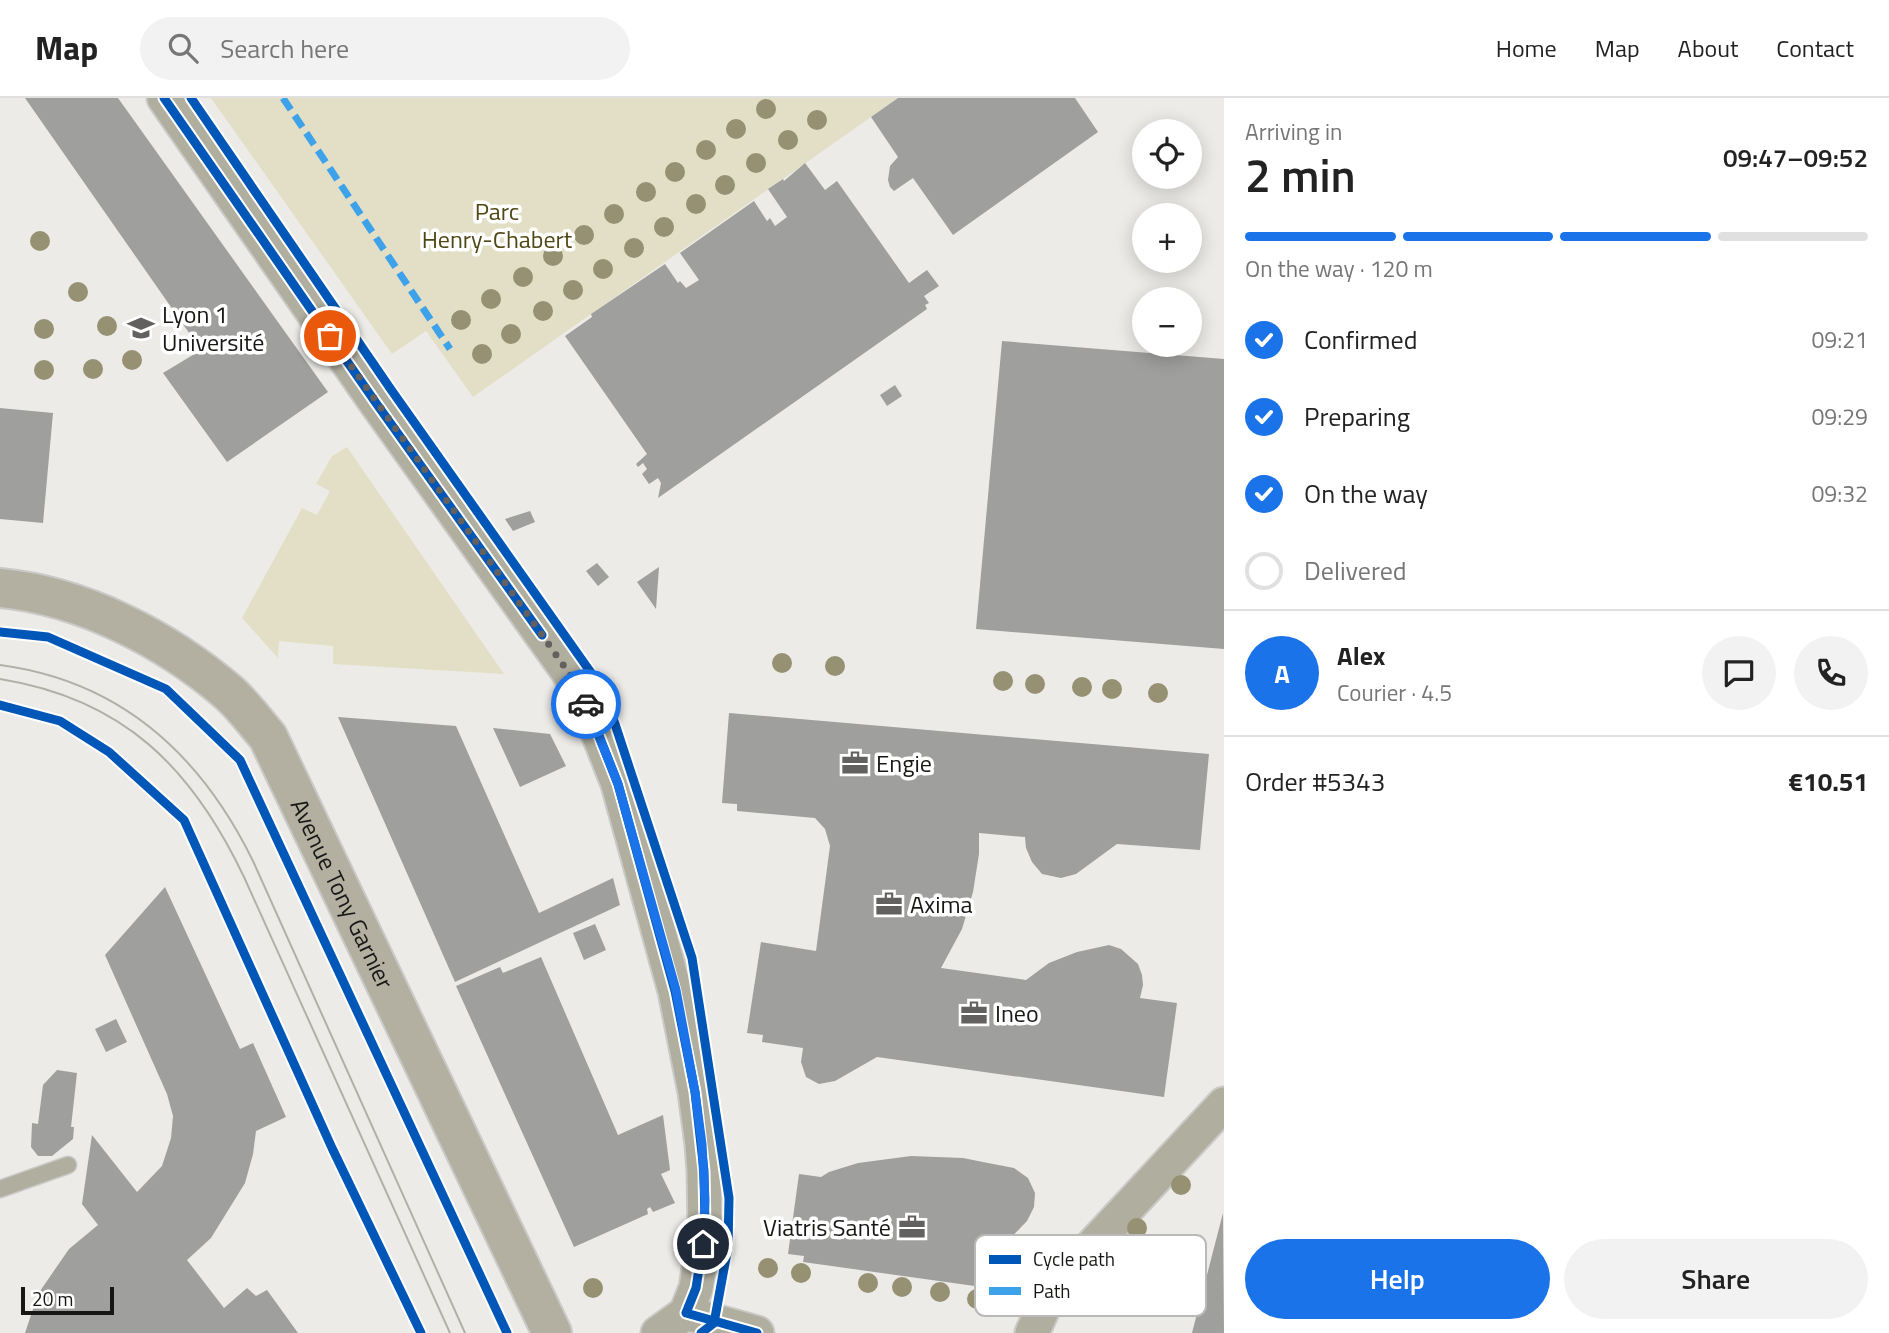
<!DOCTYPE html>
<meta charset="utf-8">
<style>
:root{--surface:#fff;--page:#f2f2f2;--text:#222;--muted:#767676;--line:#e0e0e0;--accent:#1a73e8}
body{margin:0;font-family:"Titillium Web",sans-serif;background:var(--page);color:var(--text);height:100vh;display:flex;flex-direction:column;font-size:26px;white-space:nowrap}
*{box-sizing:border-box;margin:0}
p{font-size:23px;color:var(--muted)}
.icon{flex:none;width:38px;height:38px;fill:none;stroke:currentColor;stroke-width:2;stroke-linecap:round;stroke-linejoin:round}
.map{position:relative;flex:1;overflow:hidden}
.details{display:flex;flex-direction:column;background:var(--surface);width:665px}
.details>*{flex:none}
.buttons{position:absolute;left:1132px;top:21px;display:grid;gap:14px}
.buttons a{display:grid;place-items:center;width:70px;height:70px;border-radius:50%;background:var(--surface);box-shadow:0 4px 18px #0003;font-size:35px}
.scale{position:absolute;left:21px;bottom:18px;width:93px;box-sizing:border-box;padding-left:7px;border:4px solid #171715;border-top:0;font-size:19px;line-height:24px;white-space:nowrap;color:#171715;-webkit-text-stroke:5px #fff;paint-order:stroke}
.pin{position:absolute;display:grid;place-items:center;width:60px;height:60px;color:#fff;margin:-30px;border:4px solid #fff;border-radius:50%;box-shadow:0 2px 7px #0007}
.courier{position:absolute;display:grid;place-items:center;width:70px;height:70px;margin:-35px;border:5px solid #1a73e8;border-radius:50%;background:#fff;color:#222;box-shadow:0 2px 9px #0007}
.summary em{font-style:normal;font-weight:600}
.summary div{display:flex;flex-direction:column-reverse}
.summary{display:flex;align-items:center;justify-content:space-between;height:119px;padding:0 21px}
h1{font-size:46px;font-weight:600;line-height:52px}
.bar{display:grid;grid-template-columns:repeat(4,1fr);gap:10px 7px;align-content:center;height:84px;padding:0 21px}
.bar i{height:9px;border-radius:5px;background:var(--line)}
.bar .active{background:var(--accent)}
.bar p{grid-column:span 4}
.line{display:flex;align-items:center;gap:18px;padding:0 21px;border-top:2px solid var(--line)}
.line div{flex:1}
.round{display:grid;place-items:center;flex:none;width:74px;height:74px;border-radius:37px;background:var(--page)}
ol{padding:0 21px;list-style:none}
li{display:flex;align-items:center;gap:21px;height:77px}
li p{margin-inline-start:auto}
li .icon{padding:7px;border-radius:50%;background:var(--accent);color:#fff;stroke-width:4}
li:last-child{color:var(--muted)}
li i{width:38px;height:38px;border:4px solid var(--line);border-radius:50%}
.button{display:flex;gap:14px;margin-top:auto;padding:14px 21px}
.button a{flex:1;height:80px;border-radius:42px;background:var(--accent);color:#fff;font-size:28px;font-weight:600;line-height:80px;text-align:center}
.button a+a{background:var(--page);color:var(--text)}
header{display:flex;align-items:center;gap:42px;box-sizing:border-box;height:98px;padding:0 35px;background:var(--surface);border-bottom:2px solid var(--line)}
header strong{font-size:33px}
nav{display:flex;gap:38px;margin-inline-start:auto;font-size:24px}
.search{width:490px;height:63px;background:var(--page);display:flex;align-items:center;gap:18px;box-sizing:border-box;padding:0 24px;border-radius:38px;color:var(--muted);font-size:26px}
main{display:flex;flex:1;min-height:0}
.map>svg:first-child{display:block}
.green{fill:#e3dfc6}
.building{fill:#9f9f9d}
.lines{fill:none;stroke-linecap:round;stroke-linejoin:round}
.lane-casing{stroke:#c9c9c7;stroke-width:19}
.street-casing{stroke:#c9c9c7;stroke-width:37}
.primary-casing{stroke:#c9c9c7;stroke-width:42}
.lane{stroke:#b0ae9f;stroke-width:16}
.street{stroke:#b0ae9f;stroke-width:33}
.primary{stroke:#b3b0a2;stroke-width:38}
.tram{stroke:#b1b0a8;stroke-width:2}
.quiet{stroke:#3da2ea;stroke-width:7;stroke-dasharray:14 7;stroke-linecap:butt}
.cycleway-casing{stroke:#fff;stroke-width:13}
.cycleway{stroke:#0057b8;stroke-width:9}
.tree{fill:#969173}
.done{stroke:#62615f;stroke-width:7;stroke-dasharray:0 12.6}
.route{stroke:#1a73e8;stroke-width:9}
.labels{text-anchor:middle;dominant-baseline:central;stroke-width:7;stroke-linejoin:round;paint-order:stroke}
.park-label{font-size:24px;fill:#504714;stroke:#fff}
.poi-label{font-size:24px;fill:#171715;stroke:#fff;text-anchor:start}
.street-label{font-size:24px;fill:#171715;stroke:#fff}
.key{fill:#fff;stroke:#b9b9b9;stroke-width:2}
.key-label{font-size:19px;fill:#171715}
</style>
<header>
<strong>Map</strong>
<div class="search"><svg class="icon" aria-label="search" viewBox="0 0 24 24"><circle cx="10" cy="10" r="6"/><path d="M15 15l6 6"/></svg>Search here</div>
<nav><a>Home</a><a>Map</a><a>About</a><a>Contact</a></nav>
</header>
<main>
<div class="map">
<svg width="1224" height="1235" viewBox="0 0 1224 1235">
<rect width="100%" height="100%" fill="#ecebe8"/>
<g class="green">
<path d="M 211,0 L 898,0 L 473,299 L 426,233 L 392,256 Z"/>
<path d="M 347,349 L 504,576 L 333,566 L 333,548 L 279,543 L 278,560 L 242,520 L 302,410 L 317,417 L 330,393 L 316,386 L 332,358 Z"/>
</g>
<g class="building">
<path d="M 25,0 L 118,0 L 328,294 L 227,364 L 163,275 L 201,252 Z"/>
<path d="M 898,0 L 1075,0 L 1098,34 L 953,137 L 913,80 L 894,93 L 890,89 L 888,82 L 890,68 L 898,59 L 871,19 Z"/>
<path d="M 805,65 L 825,92 L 837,83 L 909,185 L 927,172 L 939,188 L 924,198 L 929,205 L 925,207 L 927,211 L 658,400 L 661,385 L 658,380 L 649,386 L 642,376 L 647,371 L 643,365 L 638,369 L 636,366 L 647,356 L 565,238 L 592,219 L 591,216 L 665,166 L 678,185 L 680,183 L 686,190 L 699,182 L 680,155 L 754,103 L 767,123 L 770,120 L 775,128 L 787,119 L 768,91 L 783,81 L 784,83 Z"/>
<path d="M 1002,243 L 1224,261 L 1224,551 L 976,531 Z"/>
<path d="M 895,287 L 902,298 L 887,308 L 880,297 Z"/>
<path d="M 0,310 L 53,315 L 43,425 L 0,421 Z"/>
<path d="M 530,413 L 535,424 L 513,433 L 505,421 Z"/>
<path d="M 597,465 L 609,479 L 598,488 L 586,473 Z"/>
<path d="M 659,469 L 656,511 L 637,484 Z"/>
<path d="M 729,615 L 1209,656 L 1200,752 L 1117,746 L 1076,776 L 1061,780 L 1042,776 L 1032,764 L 1026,750 L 1025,739 L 979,735 L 979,756 L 973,794 L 962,831 L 941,870 L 1026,882 L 1049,865 L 1077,854 L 1109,847 L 1121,851 L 1138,866 L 1142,877 L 1143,887 L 1140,900 L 1177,905 L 1164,999 L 877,959 L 835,983 L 819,986 L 806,979 L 801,964 L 803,950 L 762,944 L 763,937 L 747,935 L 761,844 L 816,853 L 830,748 L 825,731 L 815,720 L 737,713 L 737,706 L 722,705 Z"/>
<path d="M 338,619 L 456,628 L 539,815 L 613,780 L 620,807 L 455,884 Z"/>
<path d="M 493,630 L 550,636 L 566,668 L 520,689 Z"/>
<path d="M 165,789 L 240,951 L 253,945 L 286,1019 L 256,1033 L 253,1056 L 245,1085 L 211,1140 L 187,1162 L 224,1210 L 247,1190 L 256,1198 L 267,1192 L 298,1235 L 25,1235 L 38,1196 L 69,1151 L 98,1127 L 82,1106 L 92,1037 L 137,1094 L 162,1068 L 171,1040 L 173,1018 L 167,996 L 105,857 Z"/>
<path d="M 595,826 L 606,852 L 584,862 L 573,835 Z"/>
<path d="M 541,859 L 618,1037 L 663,1017 L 670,1072 L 661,1076 L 675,1105 L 653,1114 L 650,1109 L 647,1111 L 648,1116 L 574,1149 L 456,888 L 500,869 L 503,875 Z"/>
<path d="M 116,921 L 127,944 L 106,954 L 95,931 Z"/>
<path d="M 57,972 L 77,975 L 71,1029 L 74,1029 L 73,1041 L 52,1058 L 38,1058 L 31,1049 L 32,1025 L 38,1026 L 43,987 Z"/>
<path d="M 911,1058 L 963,1060 L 988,1065 L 1014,1070 L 1028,1080 L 1035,1095 L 1034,1109 L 1027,1123 L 1002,1149 L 996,1191 L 803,1164 L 804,1158 L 788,1156 L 799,1076 L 821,1079 L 829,1074 L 858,1065 Z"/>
<path d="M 1223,1115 L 1224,1235 L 1192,1235 Z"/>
</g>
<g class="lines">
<defs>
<path id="lane" d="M 0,1091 L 68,1067"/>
<g id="street">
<path d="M 164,0 L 376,305 L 581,592 L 618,686 L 675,893 L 695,994 L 702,1046 L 704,1073 L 705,1132 L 696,1190 L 686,1215 L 658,1235"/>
<path d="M 686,1215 L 757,1235"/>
<path d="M 1032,1235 L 1052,1191 L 1224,1006"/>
</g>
<g id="primary">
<path id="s1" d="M 0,490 C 83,498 166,541 228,594 C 243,607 255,624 268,639 L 552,1235"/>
</g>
</defs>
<use href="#lane" class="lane-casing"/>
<use href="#street" class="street-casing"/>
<use href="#primary" class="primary-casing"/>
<use href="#lane" class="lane"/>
<use href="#street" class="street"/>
<use href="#primary" class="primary"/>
<g class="tram">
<path d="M 0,567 C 121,583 201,657 253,763 L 465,1235"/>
<path d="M 0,581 C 124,601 192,670 244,779 L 450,1235"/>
</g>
<path class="quiet" d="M 283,0 L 450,251"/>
<defs>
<g id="cycleway">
<path d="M 164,0 L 376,305 L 542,537"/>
<path d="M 191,0 L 392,293 L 599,586 L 615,626 L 692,860 L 729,1100 L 728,1149 L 714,1225 L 701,1235"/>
<path d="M 0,534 L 48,539 L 166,591 L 240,662 L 507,1235"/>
<path d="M 581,592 L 618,686 L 675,893 L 695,994 L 704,1073 L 705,1132 L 696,1190 L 686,1215 L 757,1235"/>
<path d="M 0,607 L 60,623 L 109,654 L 184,722 L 332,1050 L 421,1235"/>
</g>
</defs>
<use href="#cycleway" class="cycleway-casing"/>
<use href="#cycleway" class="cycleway"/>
</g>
<g class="tree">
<circle cx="766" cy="11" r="10"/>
<circle cx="817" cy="22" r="10"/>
<circle cx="736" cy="31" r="10"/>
<circle cx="788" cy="42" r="10"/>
<circle cx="706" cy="52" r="10"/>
<circle cx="756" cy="65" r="10"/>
<circle cx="675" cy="74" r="10"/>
<circle cx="725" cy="87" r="10"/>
<circle cx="646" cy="94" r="10"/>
<circle cx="696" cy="106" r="10"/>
<circle cx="614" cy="116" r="10"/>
<circle cx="664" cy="129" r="10"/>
<circle cx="584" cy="137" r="10"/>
<circle cx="40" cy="143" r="10"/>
<circle cx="634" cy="150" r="10"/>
<circle cx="553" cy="158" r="10"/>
<circle cx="603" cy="171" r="10"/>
<circle cx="523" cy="179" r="10"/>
<circle cx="573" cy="192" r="10"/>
<circle cx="78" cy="194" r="10"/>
<circle cx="491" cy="201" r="10"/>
<circle cx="543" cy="213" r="10"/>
<circle cx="461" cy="222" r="10"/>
<circle cx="107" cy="228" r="10"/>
<circle cx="44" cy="231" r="10"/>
<circle cx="511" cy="236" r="10"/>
<circle cx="482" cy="256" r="10"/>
<circle cx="132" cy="262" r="10"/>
<circle cx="93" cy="271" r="10"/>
<circle cx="44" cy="272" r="10"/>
<circle cx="782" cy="565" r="10"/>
<circle cx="835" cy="568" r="10"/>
<circle cx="1003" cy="583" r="10"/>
<circle cx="1035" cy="586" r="10"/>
<circle cx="1082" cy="589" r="10"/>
<circle cx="1112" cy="591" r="10"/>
<circle cx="1158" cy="595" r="10"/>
<circle cx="1181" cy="1087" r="10"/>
<circle cx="1137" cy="1130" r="10"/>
<circle cx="768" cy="1170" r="10"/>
<circle cx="801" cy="1175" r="10"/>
<circle cx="868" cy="1185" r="10"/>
<circle cx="902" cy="1189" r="10"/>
<circle cx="593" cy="1190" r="10"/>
<circle cx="940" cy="1194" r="10"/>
<circle cx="977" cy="1201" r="10"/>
</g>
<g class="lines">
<path class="done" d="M 330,238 L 581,592 L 586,606"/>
<path class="route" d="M 586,606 L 618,686 L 676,892 L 695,994 L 702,1046 L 705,1102 L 703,1146"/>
</g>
<defs>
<symbol id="university-bare" viewBox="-9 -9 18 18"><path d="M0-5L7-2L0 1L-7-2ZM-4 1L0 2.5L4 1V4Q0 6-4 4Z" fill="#62615f" stroke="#fff" stroke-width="2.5" paint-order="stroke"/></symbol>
<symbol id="office-bare" viewBox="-9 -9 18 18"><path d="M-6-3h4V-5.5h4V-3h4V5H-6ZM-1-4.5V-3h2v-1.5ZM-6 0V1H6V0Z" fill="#62615f" stroke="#fff" stroke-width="2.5" paint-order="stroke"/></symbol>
</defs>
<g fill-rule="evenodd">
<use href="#university-bare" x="122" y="211" width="38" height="38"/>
<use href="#office-bare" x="836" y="646" width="38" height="38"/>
<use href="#office-bare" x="870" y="787" width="38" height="38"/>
<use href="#office-bare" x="955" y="896" width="38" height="38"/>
<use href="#office-bare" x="893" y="1110" width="38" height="38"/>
</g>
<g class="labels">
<g class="park-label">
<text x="497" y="113">Parc<tspan x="497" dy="28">Henry-Chabert</tspan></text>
</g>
<g class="poi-label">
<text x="162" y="216">Lyon 1<tspan x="162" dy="28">Université</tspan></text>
<text x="876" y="665">Engie</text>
<text x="910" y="806">Axima</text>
<text x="995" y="915">Ineo</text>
<text x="891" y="1129" text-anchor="end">Viatris Santé</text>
</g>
<g class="street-label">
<text stroke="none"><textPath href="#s1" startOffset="488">Avenue Tony Garnier</textPath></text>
</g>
</g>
<rect x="975" y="1137" width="231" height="81" rx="10" class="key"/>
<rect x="989" y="1157" width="32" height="9" fill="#0057b8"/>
<rect x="989" y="1189" width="32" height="8" fill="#3da2ea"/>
<g class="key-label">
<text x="1033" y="1168">Cycle path</text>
<text x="1033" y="1200">Path</text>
</g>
</svg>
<div class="buttons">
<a><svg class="icon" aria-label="locate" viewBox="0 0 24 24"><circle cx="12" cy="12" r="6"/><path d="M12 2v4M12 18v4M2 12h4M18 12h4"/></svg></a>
<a>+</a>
<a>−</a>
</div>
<div class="scale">20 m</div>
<div class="pin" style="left:330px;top:238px;background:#ea580c"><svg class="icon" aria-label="bag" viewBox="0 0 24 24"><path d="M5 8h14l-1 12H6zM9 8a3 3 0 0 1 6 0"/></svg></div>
<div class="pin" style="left:703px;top:1146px;background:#1f2937"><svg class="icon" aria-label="home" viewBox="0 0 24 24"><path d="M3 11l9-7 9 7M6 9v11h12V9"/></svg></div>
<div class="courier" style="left:586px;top:606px"><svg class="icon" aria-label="car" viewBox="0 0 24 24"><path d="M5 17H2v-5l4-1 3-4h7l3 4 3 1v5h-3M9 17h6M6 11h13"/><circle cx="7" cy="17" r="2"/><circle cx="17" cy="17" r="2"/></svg></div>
</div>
<section class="details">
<div class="summary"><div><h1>2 min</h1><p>Arriving in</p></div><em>09:47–09:52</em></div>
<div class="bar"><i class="active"></i><i class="active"></i><i class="active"></i><i></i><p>On the way · 120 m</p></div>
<ol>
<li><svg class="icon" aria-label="check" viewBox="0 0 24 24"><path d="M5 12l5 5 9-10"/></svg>Confirmed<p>09:21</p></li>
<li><svg class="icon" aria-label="check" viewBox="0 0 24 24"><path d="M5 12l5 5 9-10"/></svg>Preparing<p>09:29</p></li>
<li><svg class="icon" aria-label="check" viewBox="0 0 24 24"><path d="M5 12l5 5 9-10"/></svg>On the way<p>09:32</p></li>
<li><i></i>Delivered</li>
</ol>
<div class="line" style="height:126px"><b class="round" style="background:var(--accent);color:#fff">A</b><div><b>Alex</b><p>Courier · 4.5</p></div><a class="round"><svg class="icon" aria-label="chat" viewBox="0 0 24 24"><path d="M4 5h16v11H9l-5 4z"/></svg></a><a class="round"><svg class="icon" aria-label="phone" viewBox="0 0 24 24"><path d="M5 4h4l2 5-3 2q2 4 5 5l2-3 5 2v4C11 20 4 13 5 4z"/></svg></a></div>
<div class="line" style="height:91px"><div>Order #5343</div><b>€10.51</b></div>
<div class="button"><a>Help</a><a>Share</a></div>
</section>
</main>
